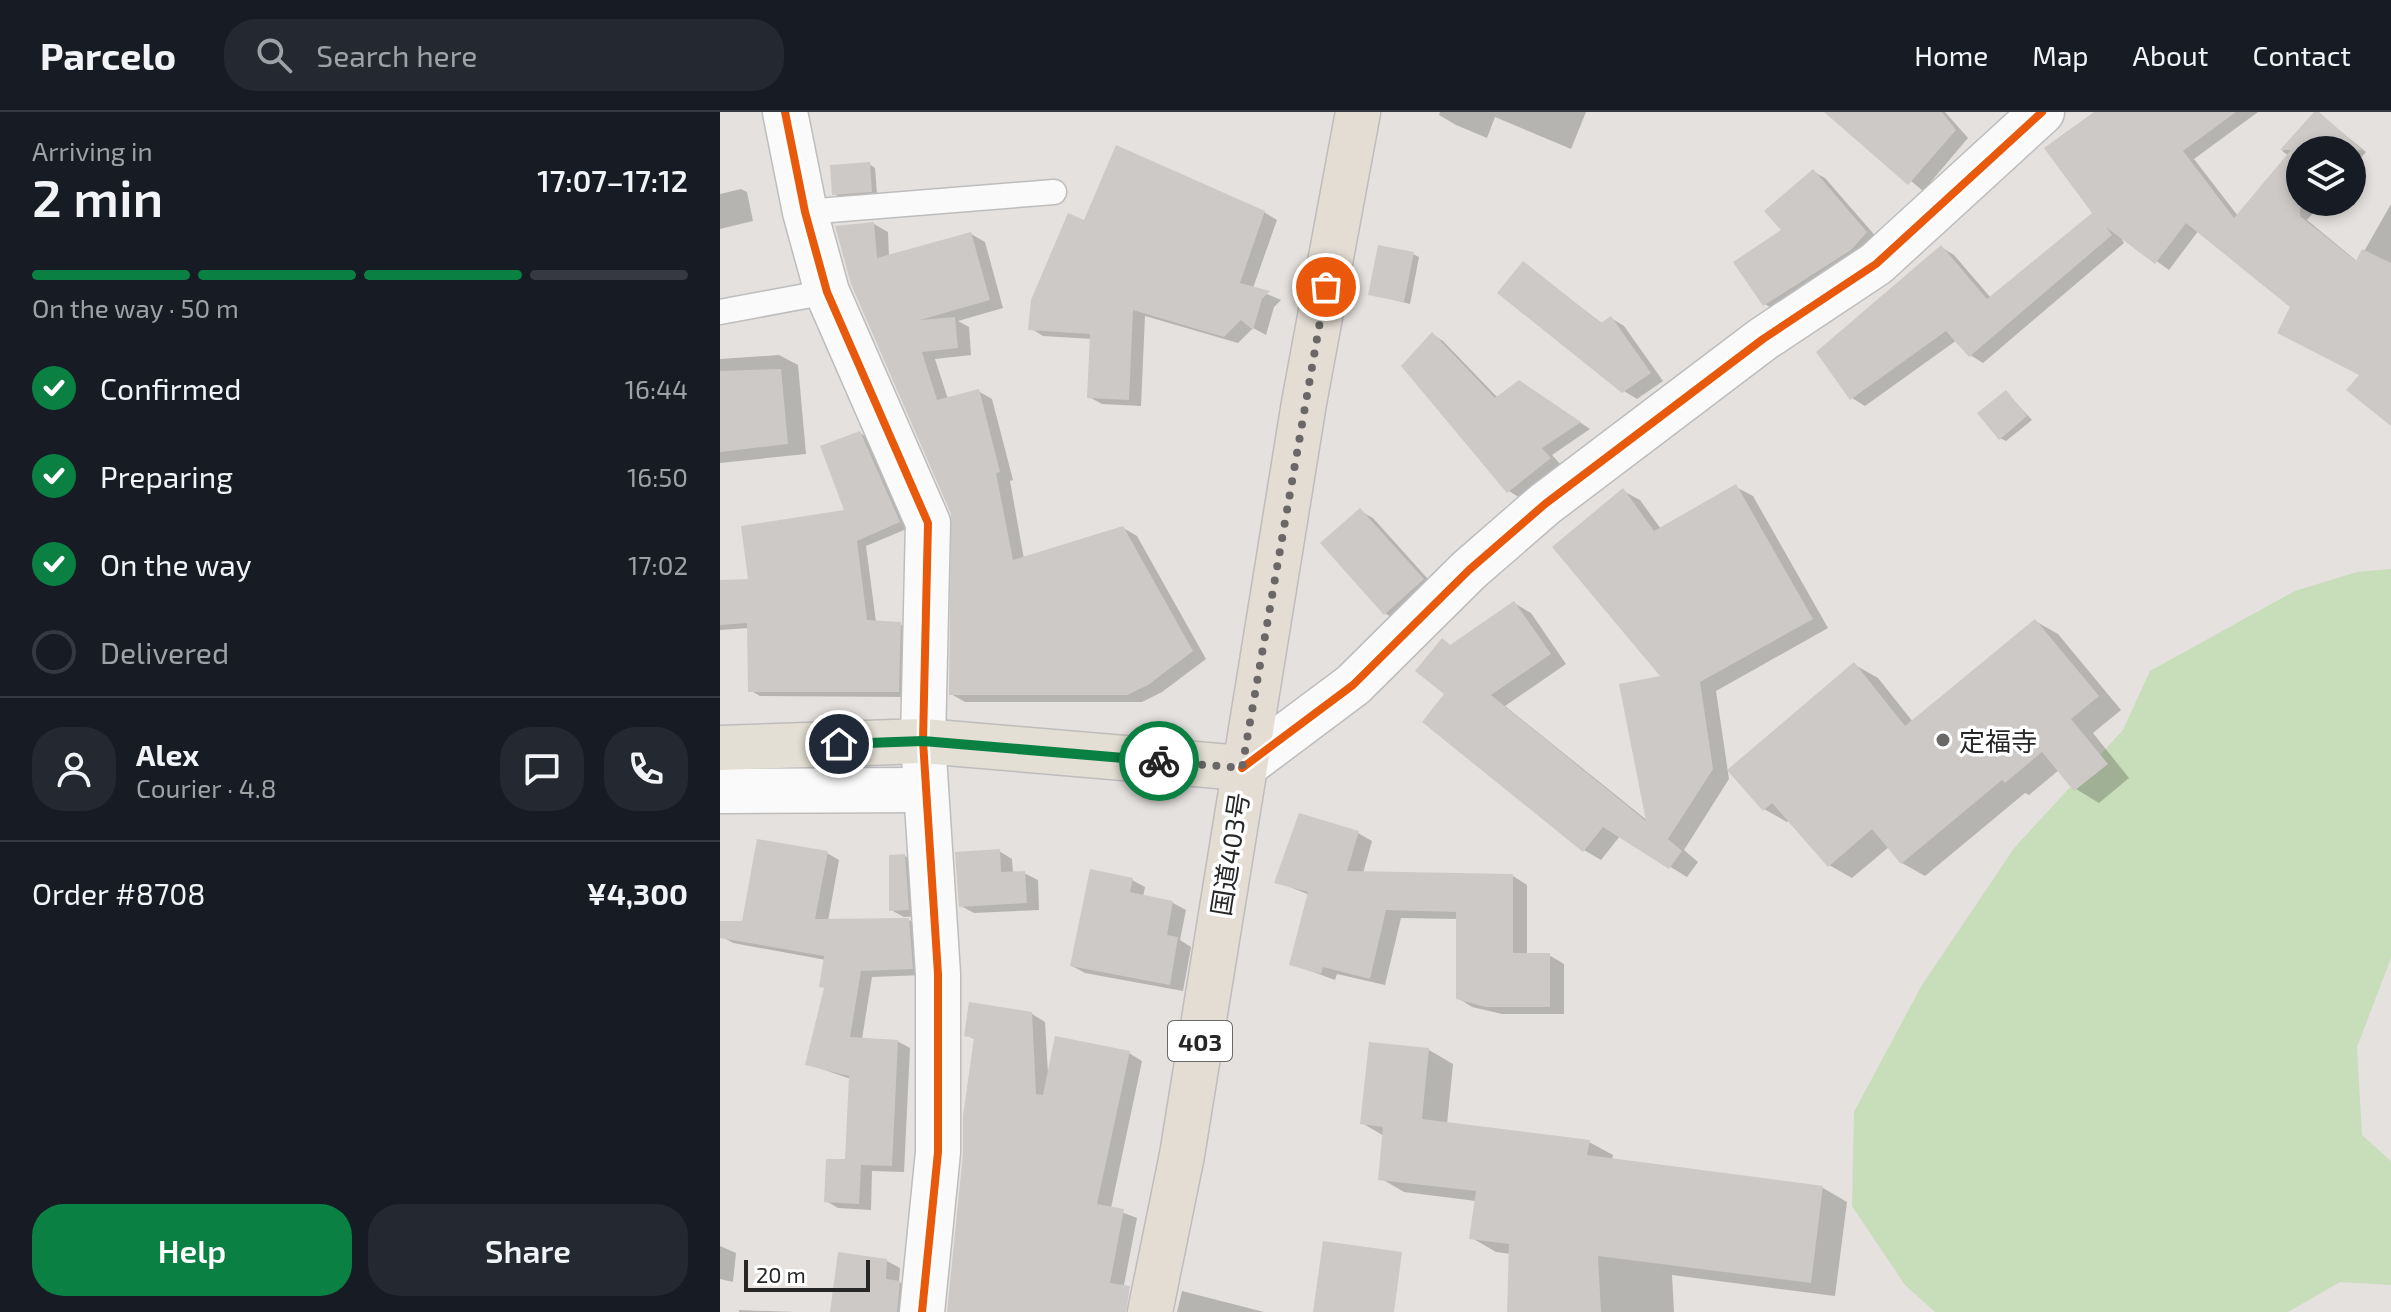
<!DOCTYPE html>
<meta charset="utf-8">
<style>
:root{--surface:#171b24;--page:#242831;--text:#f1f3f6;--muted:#9ea1a6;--line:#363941;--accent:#0b8043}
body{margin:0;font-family:"Exo 2","Noto Sans JP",sans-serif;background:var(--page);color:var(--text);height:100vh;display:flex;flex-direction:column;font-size:30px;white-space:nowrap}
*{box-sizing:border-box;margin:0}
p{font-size:26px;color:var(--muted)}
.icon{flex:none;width:44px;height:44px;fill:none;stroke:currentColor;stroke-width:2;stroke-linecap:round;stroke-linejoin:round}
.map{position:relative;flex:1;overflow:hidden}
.side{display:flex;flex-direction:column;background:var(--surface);width:720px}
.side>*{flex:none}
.buttons{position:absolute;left:1566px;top:24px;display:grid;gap:16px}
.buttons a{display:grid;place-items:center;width:80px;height:80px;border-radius:50%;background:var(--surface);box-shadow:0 4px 12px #0003;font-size:40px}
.scale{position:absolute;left:24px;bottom:20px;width:126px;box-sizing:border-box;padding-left:8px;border:4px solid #272727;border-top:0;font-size:22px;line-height:28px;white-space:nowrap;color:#272727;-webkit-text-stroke:6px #fff;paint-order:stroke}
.pin{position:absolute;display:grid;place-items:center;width:68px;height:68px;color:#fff;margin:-34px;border:4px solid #fff;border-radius:50%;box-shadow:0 2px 8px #0007}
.courier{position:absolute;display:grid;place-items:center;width:80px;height:80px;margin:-40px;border:6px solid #0b8043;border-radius:50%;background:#fff;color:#222;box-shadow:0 2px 10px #0007}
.summary em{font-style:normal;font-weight:600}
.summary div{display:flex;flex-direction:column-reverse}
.summary{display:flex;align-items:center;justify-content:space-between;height:136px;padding:0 32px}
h1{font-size:52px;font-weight:600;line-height:60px}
.bar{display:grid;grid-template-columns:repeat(4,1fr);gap:12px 8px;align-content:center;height:96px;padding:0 32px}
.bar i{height:10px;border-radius:6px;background:var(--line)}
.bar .on{background:var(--accent)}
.bar p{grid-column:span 4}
.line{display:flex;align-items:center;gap:20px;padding:0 32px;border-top:2px solid var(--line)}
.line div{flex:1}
.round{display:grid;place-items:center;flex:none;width:84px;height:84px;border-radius:32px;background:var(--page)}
ol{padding:0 32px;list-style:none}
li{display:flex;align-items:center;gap:24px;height:88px}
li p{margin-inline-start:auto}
li .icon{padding:8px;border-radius:50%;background:var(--accent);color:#fff;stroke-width:4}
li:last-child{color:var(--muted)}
li i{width:44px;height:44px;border:4px solid var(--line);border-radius:50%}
.action{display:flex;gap:16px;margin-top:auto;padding:16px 32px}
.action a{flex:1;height:92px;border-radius:32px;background:var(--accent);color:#fff;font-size:32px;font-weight:600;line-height:92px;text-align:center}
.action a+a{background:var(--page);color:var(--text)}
header{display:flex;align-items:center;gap:48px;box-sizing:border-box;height:112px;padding:0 40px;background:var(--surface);border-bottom:2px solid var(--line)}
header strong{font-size:38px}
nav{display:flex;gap:44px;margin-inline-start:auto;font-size:28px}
.search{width:560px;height:72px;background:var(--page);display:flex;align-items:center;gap:20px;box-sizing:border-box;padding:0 28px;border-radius:32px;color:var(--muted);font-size:30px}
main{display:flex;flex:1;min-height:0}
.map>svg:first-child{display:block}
.green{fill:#c8ddb9}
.shadow{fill:#0003}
.building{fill:#ccc9c7}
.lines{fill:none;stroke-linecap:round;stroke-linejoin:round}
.service-casing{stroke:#bebdbe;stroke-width:27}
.minor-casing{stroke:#bebdbe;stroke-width:47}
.primary-casing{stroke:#bebdbc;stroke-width:47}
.trunk-casing{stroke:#bebdbc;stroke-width:47}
.service{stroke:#fbfafa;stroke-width:24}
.minor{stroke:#fbfafa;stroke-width:44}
.primary{stroke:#e3dfd4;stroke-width:44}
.trunk{stroke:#e4ddd4;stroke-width:44}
.cycleway-casing{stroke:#fff;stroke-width:13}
.cycleway{stroke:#e8590c;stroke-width:8}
.done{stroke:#696867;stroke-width:8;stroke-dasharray:0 14.4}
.route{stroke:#0b8043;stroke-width:10}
.poi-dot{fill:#696867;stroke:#fff;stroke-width:3}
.labels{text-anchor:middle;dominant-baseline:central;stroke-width:7;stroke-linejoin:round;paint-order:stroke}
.shield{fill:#fff;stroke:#686868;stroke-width:2}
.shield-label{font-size:24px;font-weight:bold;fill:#272727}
.poi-label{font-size:26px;fill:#272727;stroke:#fff;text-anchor:start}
.street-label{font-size:26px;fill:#272727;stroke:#fff}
</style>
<header>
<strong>Parcelo</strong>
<div class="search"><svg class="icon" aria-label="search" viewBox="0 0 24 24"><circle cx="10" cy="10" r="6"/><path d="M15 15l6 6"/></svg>Search here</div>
<nav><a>Home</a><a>Map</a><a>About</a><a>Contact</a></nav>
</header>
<main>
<section class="side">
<div class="summary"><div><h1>2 min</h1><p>Arriving in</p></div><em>17:07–17:12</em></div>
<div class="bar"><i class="on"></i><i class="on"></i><i class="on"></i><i></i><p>On the way · 50 m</p></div>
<ol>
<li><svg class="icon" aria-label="check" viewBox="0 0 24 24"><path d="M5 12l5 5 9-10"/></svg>Confirmed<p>16:44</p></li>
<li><svg class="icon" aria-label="check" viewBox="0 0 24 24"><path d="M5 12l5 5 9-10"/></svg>Preparing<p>16:50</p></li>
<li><svg class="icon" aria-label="check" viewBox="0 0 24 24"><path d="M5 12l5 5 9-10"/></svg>On the way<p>17:02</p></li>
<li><i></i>Delivered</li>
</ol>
<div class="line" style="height:144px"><a class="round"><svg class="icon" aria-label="person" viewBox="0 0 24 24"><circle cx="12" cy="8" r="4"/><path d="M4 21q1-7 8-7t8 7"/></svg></a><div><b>Alex</b><p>Courier · 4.8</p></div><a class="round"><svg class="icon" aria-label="chat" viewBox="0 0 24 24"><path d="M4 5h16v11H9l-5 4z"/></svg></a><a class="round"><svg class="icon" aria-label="phone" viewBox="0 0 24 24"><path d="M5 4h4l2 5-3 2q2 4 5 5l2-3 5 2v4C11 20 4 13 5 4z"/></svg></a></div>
<div class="line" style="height:104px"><div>Order #8708</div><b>¥4,300</b></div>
<div class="action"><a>Help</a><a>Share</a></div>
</section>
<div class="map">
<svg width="1671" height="1200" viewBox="0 0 1671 1200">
<rect width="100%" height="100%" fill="#e4e1de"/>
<path class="green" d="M 1671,457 L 1671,846 L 1637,935 L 1642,1023 L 1671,1049 L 1671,1173 L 1620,1170 L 1568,1200 L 1215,1200 L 1185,1173 L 1132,1094 L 1134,1000 L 1202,873 L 1295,735 L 1403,618 L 1430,559 L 1575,479 L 1637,460 Z"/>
<g class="shadow">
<path d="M 720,0 L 866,0 L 851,37 L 775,5 L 767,26 L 736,13 L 719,3 Z"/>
<path d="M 1109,0 L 1225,0 L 1248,26 L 1203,79 Z"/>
<path d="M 1425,0 L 1538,0 L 1474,47 L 1518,104 L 1569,44 L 1562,39 L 1597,0 L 1646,40 L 1632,56 L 1632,38 L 1580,38 L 1580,90 L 1603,90 L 1587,108 L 1638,150 L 1671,92 L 1671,311 L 1641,263 L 1573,194 L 1479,118 L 1449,158 L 1399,122 L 1404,131 L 1263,251 L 1250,243 L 1237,228 L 1145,294 L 1132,286 L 1221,135 L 1234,143 L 1271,186 L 1374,101 Z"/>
<path d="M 149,52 L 155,56 L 157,82 L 120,85 L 114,82 Z"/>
<path d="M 1094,60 L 1105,66 L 1158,127 L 1056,199 L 1045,192 L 1064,118 Z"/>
<path d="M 21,77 L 27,80 L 33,109 L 0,117 L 0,82 Z"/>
<path d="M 544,100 L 557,108 L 533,176 L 561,188 L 554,195 L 546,223 L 533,216 L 518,231 L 425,204 L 421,294 L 382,292 L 369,285 L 372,227 L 323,224 L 310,216 L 365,110 Z"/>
<path d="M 154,112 L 168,120 L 169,145 L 251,122 L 265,130 L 283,196 L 238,209 L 249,215 L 251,243 L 215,247 L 228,287 L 258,279 L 272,287 L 293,368 L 290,369 L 304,447 L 403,416 L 417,424 L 486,547 L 442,580 L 422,590 L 245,590 L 231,582 L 233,401 L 133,171 Z"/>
<path d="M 693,142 L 699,145 L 690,192 L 650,182 Z"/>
<path d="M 804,152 L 883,212 L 891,206 L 904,214 L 943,269 L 917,287 L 904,279 Z"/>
<path d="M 712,222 L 723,229 L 778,286 L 810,277 L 870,317 L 832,343 L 841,353 L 800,386 L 789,379 Z"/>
<path d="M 59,243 L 78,253 L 86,342 L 0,351 L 0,247 Z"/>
<path d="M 1286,280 L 1312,308 L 1286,329 L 1280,326 Z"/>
<path d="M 140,321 L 150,327 L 189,416 L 146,434 L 156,510 L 180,512 L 190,518 L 189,585 L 40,584 L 30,578 L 29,516 L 0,518 L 0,470 L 31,469 L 127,400 Z"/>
<path d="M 1016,375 L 1033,384 L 1108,516 L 996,579 L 1009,667 L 964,738 L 978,750 L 967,765 L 900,724 L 881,748 L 864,738 L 727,581 L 731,534 L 794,491 L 811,501 L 846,552 L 785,594 L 928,709 L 944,565 L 903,379 L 920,388 L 941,417 Z"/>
<path d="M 640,399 L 653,406 L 716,476 L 679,509 L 666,502 L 603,431 Z"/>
<path d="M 1315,509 L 1338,522 L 1401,598 L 1373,621 L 1409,666 L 1379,691 L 1356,677 L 1339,658 L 1309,683 L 1305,681 L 1205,764 L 1182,751 L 1169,735 L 1132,766 L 1109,753 L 1070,708 L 1067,710 L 1044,697 L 1135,553 L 1158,566 L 1193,610 Z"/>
<path d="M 638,721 L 652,729 L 643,761 L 793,764 L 807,773 L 807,843 L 829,843 L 844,852 L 844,902 L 782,902 L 752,895 L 738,886 L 738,807 L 681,806 L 665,873 L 617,862 L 615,868 L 571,852 L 590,783 L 557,770 Z"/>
<path d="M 279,739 L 292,747 L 293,761 L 304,761 L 318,768 L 319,798 L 254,801 L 241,794 Z"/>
<path d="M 107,741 L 119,748 L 108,809 L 189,808 L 201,815 L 204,863 L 152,865 L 142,927 L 177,929 L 190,936 L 184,1060 L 152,1059 L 151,1098 L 118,1096 L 106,1089 L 127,1049 L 131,967 L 87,952 L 106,877 L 106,848 L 13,831 L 1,824 L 24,810 Z"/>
<path d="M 185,744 L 198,752 L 201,804 L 184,805 L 171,798 Z"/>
<path d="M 412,768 L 425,775 L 423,785 L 453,791 L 466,798 L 460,828 L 471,835 L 463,879 L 365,861 L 352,854 Z"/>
<path d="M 312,902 L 325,910 L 328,961 L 409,941 L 422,949 L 391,1096 L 417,1106 L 403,1178 L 405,1200 L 229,1200 L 256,928 L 246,923 Z"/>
<path d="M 709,938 L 733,952 L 727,1012 L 869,1030 L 893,1043 L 892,1048 L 1103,1076 L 1127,1090 L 1115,1184 L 952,1163 L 954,1200 L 789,1200 L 791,1142 L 776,1140 L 752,1126 L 756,1089 L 684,1080 L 660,1066 L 664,1024 L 642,1011 Z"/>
<path d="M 0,1134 L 16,1141 L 13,1170 L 0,1167 Z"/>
<path d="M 167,1149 L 180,1156 L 179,1170 L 192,1178 L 190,1200 L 112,1200 Z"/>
<path d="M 462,1179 L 544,1200 L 457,1200 Z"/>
<path d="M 19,1198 L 75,1200 L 19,1200 Z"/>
</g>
<g class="building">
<path d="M 1104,0 L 1222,0 L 1236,18 L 1188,73 Z"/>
<path d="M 1374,0 L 1516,0 L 1463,39 L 1514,106 L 1571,38 L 1560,38 L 1594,0 L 1599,0 L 1642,38 L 1580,38 L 1580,104 L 1636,149 L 1642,137 L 1671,151 L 1671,314 L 1626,278 L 1639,263 L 1557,221 L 1570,195 L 1466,111 L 1435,152 L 1386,115 L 1392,123 L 1249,245 L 1226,219 L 1130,288 L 1096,240 L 1221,133 L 1267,187 L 1372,101 L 1324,36 Z"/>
<path d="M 396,33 L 545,99 L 520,171 L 550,179 L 542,187 L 533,218 L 521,208 L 504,225 L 413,198 L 409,288 L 367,286 L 370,222 L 308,218 L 311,188 L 348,101 L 364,108 Z"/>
<path d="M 150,50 L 152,80 L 112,83 L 110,53 Z"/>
<path d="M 1093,57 L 1147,120 L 1131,138 L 1043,194 L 1013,150 L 1061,118 L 1044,99 Z"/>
<path d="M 154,110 L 157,146 L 251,120 L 270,188 L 200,208 L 235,205 L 238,236 L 202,240 L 217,288 L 259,277 L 280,360 L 276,361 L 293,448 L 403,414 L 473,539 L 428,573 L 407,583 L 229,583 L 231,402 L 131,172 L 115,114 Z"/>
<path d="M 658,133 L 694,140 L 684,190 L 648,183 Z"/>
<path d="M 803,149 L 881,211 L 891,204 L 931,261 L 902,281 L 777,181 Z"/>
<path d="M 712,220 L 775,286 L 799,268 L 861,310 L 822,336 L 831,346 L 787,381 L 681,254 Z"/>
<path d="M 61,257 L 68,332 L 0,340 L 0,259 Z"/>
<path d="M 1286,278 L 1307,304 L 1279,328 L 1257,301 Z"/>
<path d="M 140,319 L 180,410 L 137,429 L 147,508 L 181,510 L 179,580 L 28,580 L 27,511 L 0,513 L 0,468 L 28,467 L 21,414 L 124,398 L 100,334 Z"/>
<path d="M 1016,372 L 1093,507 L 980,570 L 993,657 L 948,727 L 962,739 L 949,757 L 883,715 L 863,740 L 702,610 L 724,582 L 695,559 L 722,526 L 730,533 L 794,489 L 831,542 L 771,583 L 926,709 L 899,572 L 940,564 L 832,435 L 903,376 L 934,419 Z"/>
<path d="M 640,396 L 704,467 L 664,503 L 600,431 Z"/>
<path d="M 1315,507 L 1379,584 L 1351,607 L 1388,652 L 1354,679 L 1322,640 L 1285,671 L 1282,668 L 1181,752 L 1152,717 L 1108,755 L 1052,691 L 1043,699 L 1007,658 L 1134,550 L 1185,614 Z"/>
<path d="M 579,701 L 639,719 L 627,759 L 793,762 L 793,841 L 830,841 L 830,895 L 766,895 L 736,887 L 736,800 L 666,798 L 650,867 L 603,855 L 601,862 L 569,853 L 588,780 L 554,771 Z"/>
<path d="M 37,727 L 108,739 L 95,807 L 189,806 L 193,857 L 141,859 L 130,925 L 178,928 L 172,1054 L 141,1053 L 139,1092 L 104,1090 L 106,1047 L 125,1047 L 129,964 L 85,953 L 104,876 L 99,875 L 104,844 L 0,826 L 0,809 L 22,809 Z"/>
<path d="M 280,737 L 281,760 L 305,759 L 307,791 L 239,795 L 235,740 Z"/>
<path d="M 185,742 L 189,798 L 169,799 L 169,743 Z"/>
<path d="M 370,757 L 413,766 L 410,780 L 453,789 L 447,823 L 458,825 L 450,873 L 350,854 Z"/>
<path d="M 249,890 L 312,900 L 316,982 L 323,983 L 335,924 L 410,939 L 377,1092 L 404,1097 L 390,1171 L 410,1174 L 406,1200 L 227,1200 L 243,1042 L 243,1004 L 254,926 L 244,924 Z"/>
<path d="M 649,930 L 709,936 L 702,1007 L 870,1028 L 867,1043 L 1103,1074 L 1091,1171 L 878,1144 L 881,1200 L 787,1200 L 789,1132 L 749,1127 L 756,1079 L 658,1068 L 663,1015 L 640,1012 Z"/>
<path d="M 603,1129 L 682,1140 L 674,1200 L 593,1200 Z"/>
<path d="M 118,1140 L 167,1147 L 166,1167 L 180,1169 L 177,1200 L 110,1200 Z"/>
</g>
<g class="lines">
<defs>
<g id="service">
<path d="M 85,100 L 334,80"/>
<path d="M 0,200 L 107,180"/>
</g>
<g id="minor">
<path d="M 65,0 L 85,100 L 107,180 L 208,411 L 203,629 L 218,862 L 218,1040 L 202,1200"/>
<path d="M 522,656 L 633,573 L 749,458 L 825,392 L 1043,227 L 1156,152 L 1322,0"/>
<path d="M 0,679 L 205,678"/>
</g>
<path id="primary" d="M 0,636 L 203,629 L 522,656"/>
<path id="trunk" d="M 430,1200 L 462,1043 L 584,291 L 638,0"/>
</defs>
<use href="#service" class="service-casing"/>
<use href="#minor" class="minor-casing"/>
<use href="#primary" class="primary-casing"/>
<use href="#trunk" class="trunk-casing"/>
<use href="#service" class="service"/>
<use href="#minor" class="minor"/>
<use href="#primary" class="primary"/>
<use href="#trunk" class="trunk"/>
<defs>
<g id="cycleway">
<path d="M 65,0 L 85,100 L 107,180 L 208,411 L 203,629 L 218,862 L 218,1040 L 202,1200"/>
<path d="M 522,656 L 633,573 L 749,458 L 825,392 L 1043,227 L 1156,152 L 1322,0"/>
</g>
</defs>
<use href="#cycleway" class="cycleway-casing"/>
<use href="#cycleway" class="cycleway"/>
</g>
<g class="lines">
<path class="done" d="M 439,649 L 522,656 L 606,175"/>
<path class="route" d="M 119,632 L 203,629 L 439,649"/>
</g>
<circle class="poi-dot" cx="1223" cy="628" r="8"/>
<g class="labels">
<rect class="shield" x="448" y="909" width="64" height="40" rx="6"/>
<g class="shield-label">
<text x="480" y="929">403</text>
</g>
<g class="poi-label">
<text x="1239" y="628">定福寺</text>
</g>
<g class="street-label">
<text transform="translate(509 742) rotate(-81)">国道403号</text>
</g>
</g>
</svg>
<div class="buttons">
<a><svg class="icon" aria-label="layers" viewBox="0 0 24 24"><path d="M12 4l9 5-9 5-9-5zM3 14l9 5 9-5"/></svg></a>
</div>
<div class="scale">20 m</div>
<div class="pin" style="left:606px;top:175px;background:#ea580c"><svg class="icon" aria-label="bag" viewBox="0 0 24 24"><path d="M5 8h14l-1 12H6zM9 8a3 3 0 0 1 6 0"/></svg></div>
<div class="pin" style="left:119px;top:632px;background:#1f2937"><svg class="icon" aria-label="home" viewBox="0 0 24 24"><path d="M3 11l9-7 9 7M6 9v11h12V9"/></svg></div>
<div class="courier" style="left:439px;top:649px"><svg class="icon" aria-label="bike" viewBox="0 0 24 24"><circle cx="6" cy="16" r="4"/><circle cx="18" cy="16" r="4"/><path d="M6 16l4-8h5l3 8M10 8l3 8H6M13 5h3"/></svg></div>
</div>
</main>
